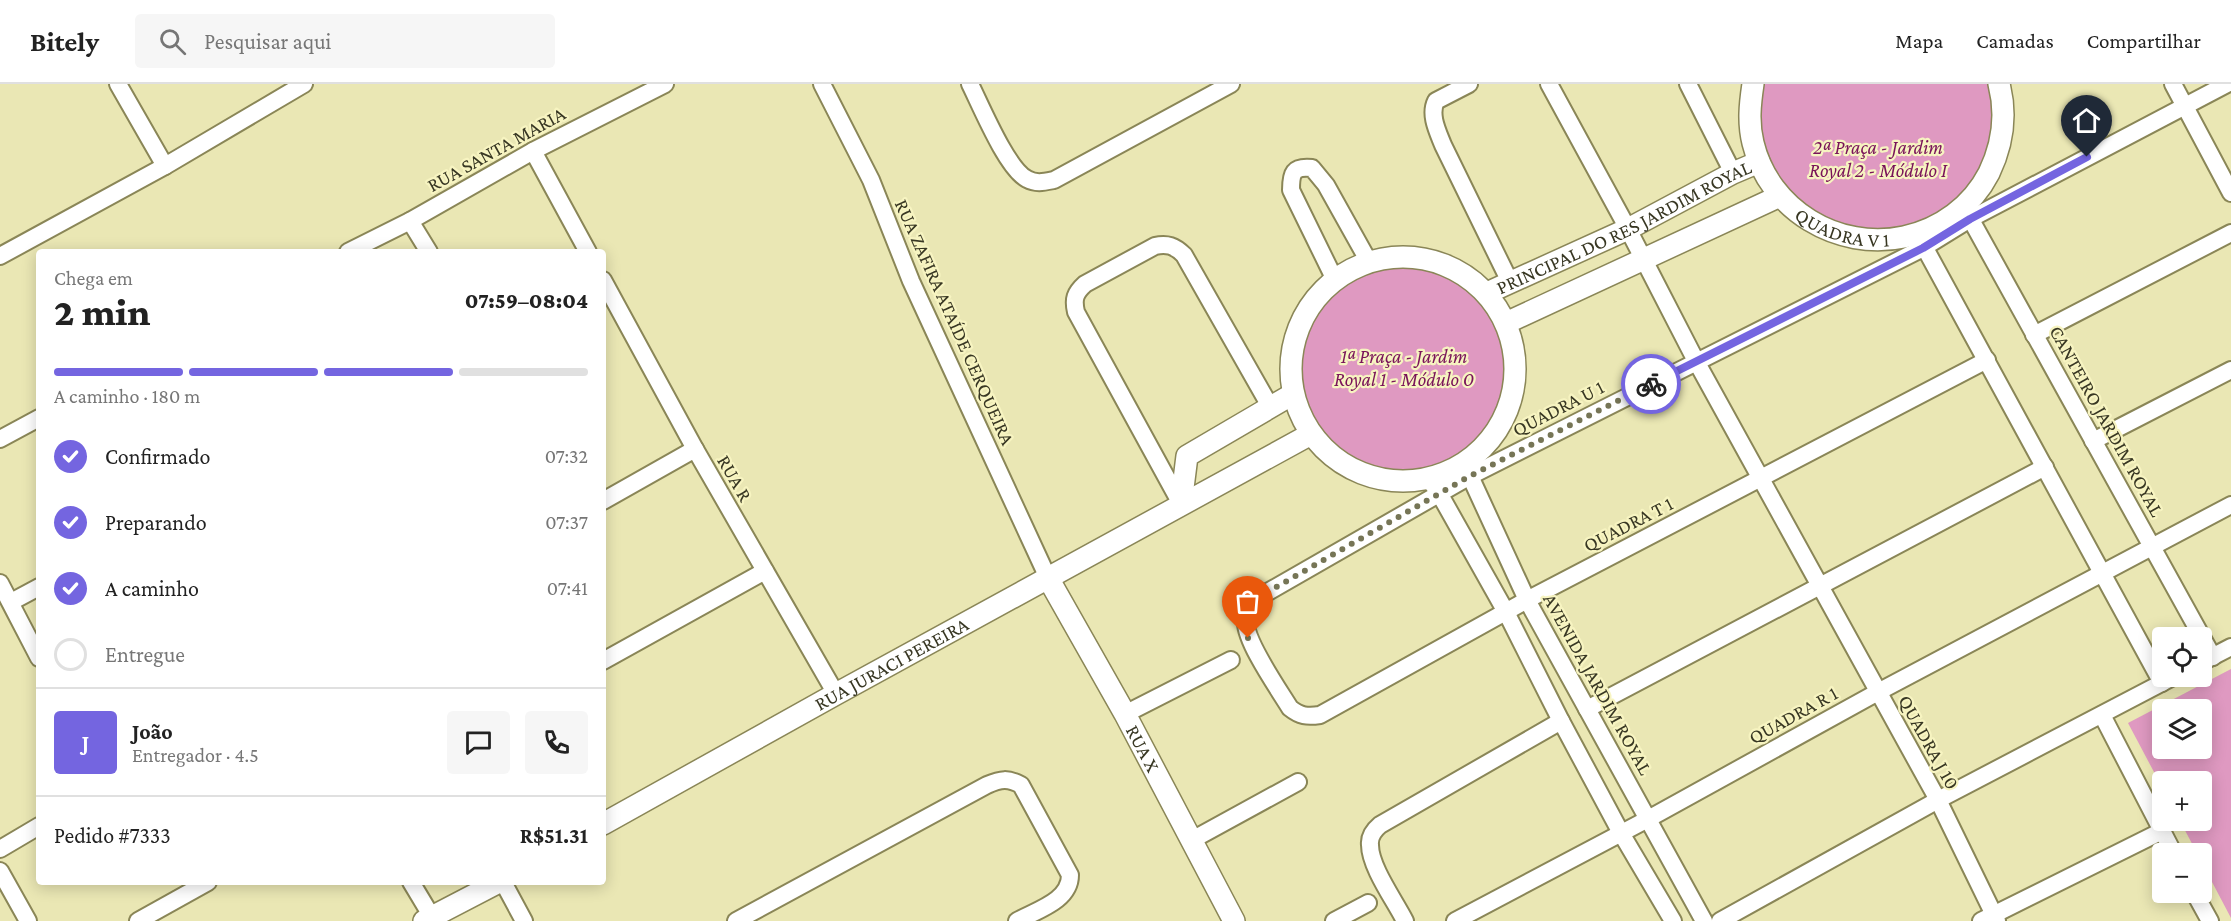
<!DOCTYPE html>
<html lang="pt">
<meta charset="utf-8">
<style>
:root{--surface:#fff;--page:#f6f6f6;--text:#222;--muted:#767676;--line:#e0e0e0;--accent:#7465e0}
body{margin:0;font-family:"Crimson Pro",serif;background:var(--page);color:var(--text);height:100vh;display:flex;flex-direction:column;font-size:22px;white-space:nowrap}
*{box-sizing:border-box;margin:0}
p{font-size:20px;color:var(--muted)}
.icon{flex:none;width:33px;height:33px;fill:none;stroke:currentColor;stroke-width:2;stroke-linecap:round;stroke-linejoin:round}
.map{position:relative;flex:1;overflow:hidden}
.side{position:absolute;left:36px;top:165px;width:570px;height:636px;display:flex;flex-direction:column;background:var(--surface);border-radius:6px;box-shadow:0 3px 15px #0003}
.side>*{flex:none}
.tools{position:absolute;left:2152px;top:543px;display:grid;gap:12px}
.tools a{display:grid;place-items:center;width:60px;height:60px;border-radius:6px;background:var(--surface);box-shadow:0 3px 15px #0003;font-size:30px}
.pin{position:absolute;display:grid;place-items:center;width:51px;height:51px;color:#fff;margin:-62px -26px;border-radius:50% 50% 50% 0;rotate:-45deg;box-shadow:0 0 6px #0007}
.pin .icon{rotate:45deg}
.courier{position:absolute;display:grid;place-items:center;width:60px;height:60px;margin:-30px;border:4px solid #7465e0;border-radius:50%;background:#fff;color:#222;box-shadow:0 2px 8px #0007}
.summary em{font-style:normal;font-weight:800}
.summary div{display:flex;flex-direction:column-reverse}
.summary{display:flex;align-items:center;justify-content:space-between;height:102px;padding:0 18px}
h1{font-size:39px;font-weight:800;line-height:45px}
.bar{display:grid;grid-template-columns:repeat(4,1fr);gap:9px 6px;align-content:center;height:72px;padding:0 18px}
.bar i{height:8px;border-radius:4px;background:var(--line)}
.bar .on{background:var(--accent)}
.bar p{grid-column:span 4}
.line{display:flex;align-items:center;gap:15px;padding:0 18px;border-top:2px solid var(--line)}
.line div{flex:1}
.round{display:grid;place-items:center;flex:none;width:63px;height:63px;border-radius:6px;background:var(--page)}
ol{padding:0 18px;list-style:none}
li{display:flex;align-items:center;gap:18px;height:66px}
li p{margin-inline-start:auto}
li .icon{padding:6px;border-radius:50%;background:var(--accent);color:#fff;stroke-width:4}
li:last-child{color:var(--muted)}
li i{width:33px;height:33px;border:3px solid var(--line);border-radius:50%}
header{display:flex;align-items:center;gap:36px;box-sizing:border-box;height:84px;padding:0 30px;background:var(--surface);border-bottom:2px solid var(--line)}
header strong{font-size:28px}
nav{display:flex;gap:33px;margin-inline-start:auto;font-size:21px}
.search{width:420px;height:54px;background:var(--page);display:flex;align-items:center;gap:15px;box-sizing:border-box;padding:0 21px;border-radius:6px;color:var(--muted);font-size:22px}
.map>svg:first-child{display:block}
.green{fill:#df99c1;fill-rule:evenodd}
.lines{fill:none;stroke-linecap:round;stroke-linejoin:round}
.minor-casing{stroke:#8a8657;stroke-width:20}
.tertiary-casing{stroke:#8a8657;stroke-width:24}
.minor{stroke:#fff;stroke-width:16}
.tertiary{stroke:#fff;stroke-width:21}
.done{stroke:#767556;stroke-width:6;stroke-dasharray:0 10.8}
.route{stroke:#7465e0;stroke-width:8}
.labels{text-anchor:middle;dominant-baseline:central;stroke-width:4.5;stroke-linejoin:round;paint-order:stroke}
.park-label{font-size:20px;font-style:italic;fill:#791359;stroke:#f7f4c1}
.street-label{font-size:20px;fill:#383723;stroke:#f7f4c1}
</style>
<header>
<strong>Bitely</strong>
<div class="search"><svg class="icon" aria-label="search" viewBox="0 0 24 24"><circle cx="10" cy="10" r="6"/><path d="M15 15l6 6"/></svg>Pesquisar aqui</div>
<nav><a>Mapa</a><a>Camadas</a><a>Compartilhar</a></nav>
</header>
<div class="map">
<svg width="2231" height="837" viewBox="0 0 2231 837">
<rect width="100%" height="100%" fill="#eae7b4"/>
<g class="green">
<path d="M 1763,0 L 1993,0 L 1997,26 L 1986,80 L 1952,123 L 1903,146 L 1848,145 L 1799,119 L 1781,98 L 1767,74 L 1760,48 L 1759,21 Z"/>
<circle cx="1404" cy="284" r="106"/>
<path d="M 2231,585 L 2231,834 L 2202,779 L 2202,770 L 2197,769 L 2180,737 L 2202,736 L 2202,698 L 2163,698 L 2163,705 L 2128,639 ZM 2163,626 L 2202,626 L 2202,664 L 2163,664 Z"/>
</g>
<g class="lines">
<defs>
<g id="minor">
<path d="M 118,0 L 165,82"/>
<path d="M 822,0 L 871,96 L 911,197 L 1048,494"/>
<path d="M 970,0 C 981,22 1007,85 1027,95 C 1036,100 1044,98 1054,96 L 1231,0"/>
<path d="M 1469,0 L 1436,17 C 1429,31 1438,48 1443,61 L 1510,198"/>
<path d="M 1549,0 L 1628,145 L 1696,277 L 1938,716 L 1997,837"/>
<path d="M 1688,0 L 1733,89"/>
<path d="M 2173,0 L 2231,109"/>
<path d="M 533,67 L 588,168"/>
<path d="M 1965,125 L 2213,573"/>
<path d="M 410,137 L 429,168"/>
<path d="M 1920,155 L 2162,599"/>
<path d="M 348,168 L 410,137 L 533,67 L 665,0"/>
<path d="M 0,172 L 165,82 L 304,0"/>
<path d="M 603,196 L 695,365 L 836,610"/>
<path d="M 1335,196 L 1291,106 C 1291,89 1293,82 1312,84 L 1326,101 L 1369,178"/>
<path d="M 2034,251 L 2231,149"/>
<path d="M 1987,276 L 1527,516 L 1320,631 C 1307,633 1300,632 1290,624 C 1279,606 1244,556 1246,537 C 1247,527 1253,521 1259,513 L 1470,392 L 1923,164 L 1970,135 L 2227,0"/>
<path d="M 0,355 L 39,334"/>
<path d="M 2093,357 L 2231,286"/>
<path d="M 1467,377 L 1470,392 L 1527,516 L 1704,837"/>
<path d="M 1428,394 L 1439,409 L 1506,528 L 1561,637 L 1621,749 L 1673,837"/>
<path d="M 603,417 L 695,365"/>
<path d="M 1181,420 L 1076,228 C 1073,215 1075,209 1085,200 L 1155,162 C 1167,159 1175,162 1184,171 L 1271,324"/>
<path d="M 0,499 L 39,574"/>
<path d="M 11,518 L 39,503"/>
<path d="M 603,577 L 765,487"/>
<path d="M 2202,578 L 2231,563"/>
<path d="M 1587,625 L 2045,383"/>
<path d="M 1125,630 L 1231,576"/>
<path d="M 2102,631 L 2174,770"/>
<path d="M 1192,756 L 1298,698"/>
<path d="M 0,765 L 39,742"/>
<path d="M 0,787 L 28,837"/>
<path d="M 411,798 L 432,833"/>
<path d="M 503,798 L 524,837"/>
<path d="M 2194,808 L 2210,837"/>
<path d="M 138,837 L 208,798"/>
<path d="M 736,837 L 987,701 C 1001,695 1008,694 1021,701 L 1070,791 C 1070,817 1037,826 1017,837"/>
<path d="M 1334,837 L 1368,819"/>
<path d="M 1405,837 C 1395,817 1370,783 1370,761 C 1369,752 1374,746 1380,741 L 1561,637"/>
<path d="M 1455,837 L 1648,735 L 1878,608 L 2231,421"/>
<path d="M 1720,837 L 1938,716 L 2175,592"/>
<path d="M 1981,837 L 2162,747"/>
</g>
<g id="tertiary">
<path id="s1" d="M 1753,0 C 1750,20 1748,39 1753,59 C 1769,126 1838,167 1904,153 C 1941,145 1972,122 1989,89 C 2003,60 2007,31 1999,0"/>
<circle cx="1403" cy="285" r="112"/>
<path id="s2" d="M 1487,209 L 1628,145 L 1733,89 L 1759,78"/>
<path d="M 1506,239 L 1780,112"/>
<path d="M 1181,420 L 1187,372 L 1293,310"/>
<path id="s3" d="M 1048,494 L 1125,630 L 1234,837"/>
<path id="s4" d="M 603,740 L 836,610 L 1311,350"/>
<path d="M 424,837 L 499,798"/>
</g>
</defs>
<use href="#minor" class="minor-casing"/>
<use href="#tertiary" class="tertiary-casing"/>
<use href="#minor" class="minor"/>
<use href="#tertiary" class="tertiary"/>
</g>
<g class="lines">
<path class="done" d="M 1248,554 C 1245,536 1247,527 1259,513 L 1470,392 L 1651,300"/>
<path class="route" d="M 1651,300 L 1923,164 L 1970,135 L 2087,73"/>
</g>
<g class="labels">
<g class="park-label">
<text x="1878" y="63">2ª Praça - Jardim<tspan x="1878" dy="23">Royal 2 - Módulo I</tspan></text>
<text x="1404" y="272">1ª Praça - Jardim<tspan x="1404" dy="23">Royal 1 - Módulo 0</tspan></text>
</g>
<g class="street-label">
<text transform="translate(496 65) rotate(-29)">RUA SANTA MARIA</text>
<text stroke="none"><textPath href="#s1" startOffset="192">QUADRA V 1</textPath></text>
<text stroke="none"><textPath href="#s2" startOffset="152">PRINCIPAL DO RES JARDIM ROYAL</textPath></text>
<text transform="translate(955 238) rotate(66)">RUA ZAFIRA ATAÍDE CERQUEIRA</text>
<text transform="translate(1558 324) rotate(-27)">QUADRA U 1</text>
<text transform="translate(2107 337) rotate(61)">CANTEIRO JARDIM ROYAL</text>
<text transform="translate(735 394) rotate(60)">RUA R</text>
<text transform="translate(1628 440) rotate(-27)">QUADRA T 1</text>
<text stroke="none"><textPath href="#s4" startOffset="330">RUA JURACI PEREIRA</textPath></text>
<text transform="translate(1598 600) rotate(61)">AVENIDA JARDIM ROYAL</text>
<text transform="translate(1793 631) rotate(-29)">QUADRA R 1</text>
<text transform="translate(1929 658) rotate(61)">QUADRA J 10</text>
<text stroke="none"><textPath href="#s3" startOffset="195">RUA X</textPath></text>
</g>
</g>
</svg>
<div class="tools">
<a><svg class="icon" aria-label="locate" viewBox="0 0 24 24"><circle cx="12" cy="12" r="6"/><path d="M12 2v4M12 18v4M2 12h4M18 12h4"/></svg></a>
<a><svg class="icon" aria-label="layers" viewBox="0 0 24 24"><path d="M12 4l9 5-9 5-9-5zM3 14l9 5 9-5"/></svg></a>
<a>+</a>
<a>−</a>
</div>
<div class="pin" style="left:1248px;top:554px;background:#ea580c"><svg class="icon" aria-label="bag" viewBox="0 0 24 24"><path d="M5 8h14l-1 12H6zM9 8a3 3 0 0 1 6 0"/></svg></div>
<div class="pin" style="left:2087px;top:73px;background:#1f2937"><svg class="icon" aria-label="home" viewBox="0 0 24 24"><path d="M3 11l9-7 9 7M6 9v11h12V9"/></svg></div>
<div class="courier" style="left:1651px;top:300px"><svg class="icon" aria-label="bike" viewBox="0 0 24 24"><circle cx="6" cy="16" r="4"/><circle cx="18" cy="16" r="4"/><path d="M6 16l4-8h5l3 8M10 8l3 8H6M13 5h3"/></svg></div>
<section class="side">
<div class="summary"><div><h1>2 min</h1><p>Chega em</p></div><em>07:59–08:04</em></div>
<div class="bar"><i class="on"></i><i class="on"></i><i class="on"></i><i></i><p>A caminho · 180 m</p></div>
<ol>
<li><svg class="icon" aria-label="check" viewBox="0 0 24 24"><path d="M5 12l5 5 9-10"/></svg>Confirmado<p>07:32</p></li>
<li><svg class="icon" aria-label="check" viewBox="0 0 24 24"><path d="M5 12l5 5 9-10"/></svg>Preparando<p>07:37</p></li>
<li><svg class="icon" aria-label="check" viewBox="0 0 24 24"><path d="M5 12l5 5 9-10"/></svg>A caminho<p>07:41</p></li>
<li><i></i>Entregue</li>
</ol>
<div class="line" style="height:108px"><b class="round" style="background:var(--accent);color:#fff">J</b><div><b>João</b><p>Entregador · 4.5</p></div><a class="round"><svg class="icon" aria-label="chat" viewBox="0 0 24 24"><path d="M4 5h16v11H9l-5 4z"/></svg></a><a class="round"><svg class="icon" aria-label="phone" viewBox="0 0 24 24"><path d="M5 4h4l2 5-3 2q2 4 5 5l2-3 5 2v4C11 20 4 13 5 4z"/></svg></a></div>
<div class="line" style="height:78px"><div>Pedido #7333</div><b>R$51.31</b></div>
</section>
</div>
